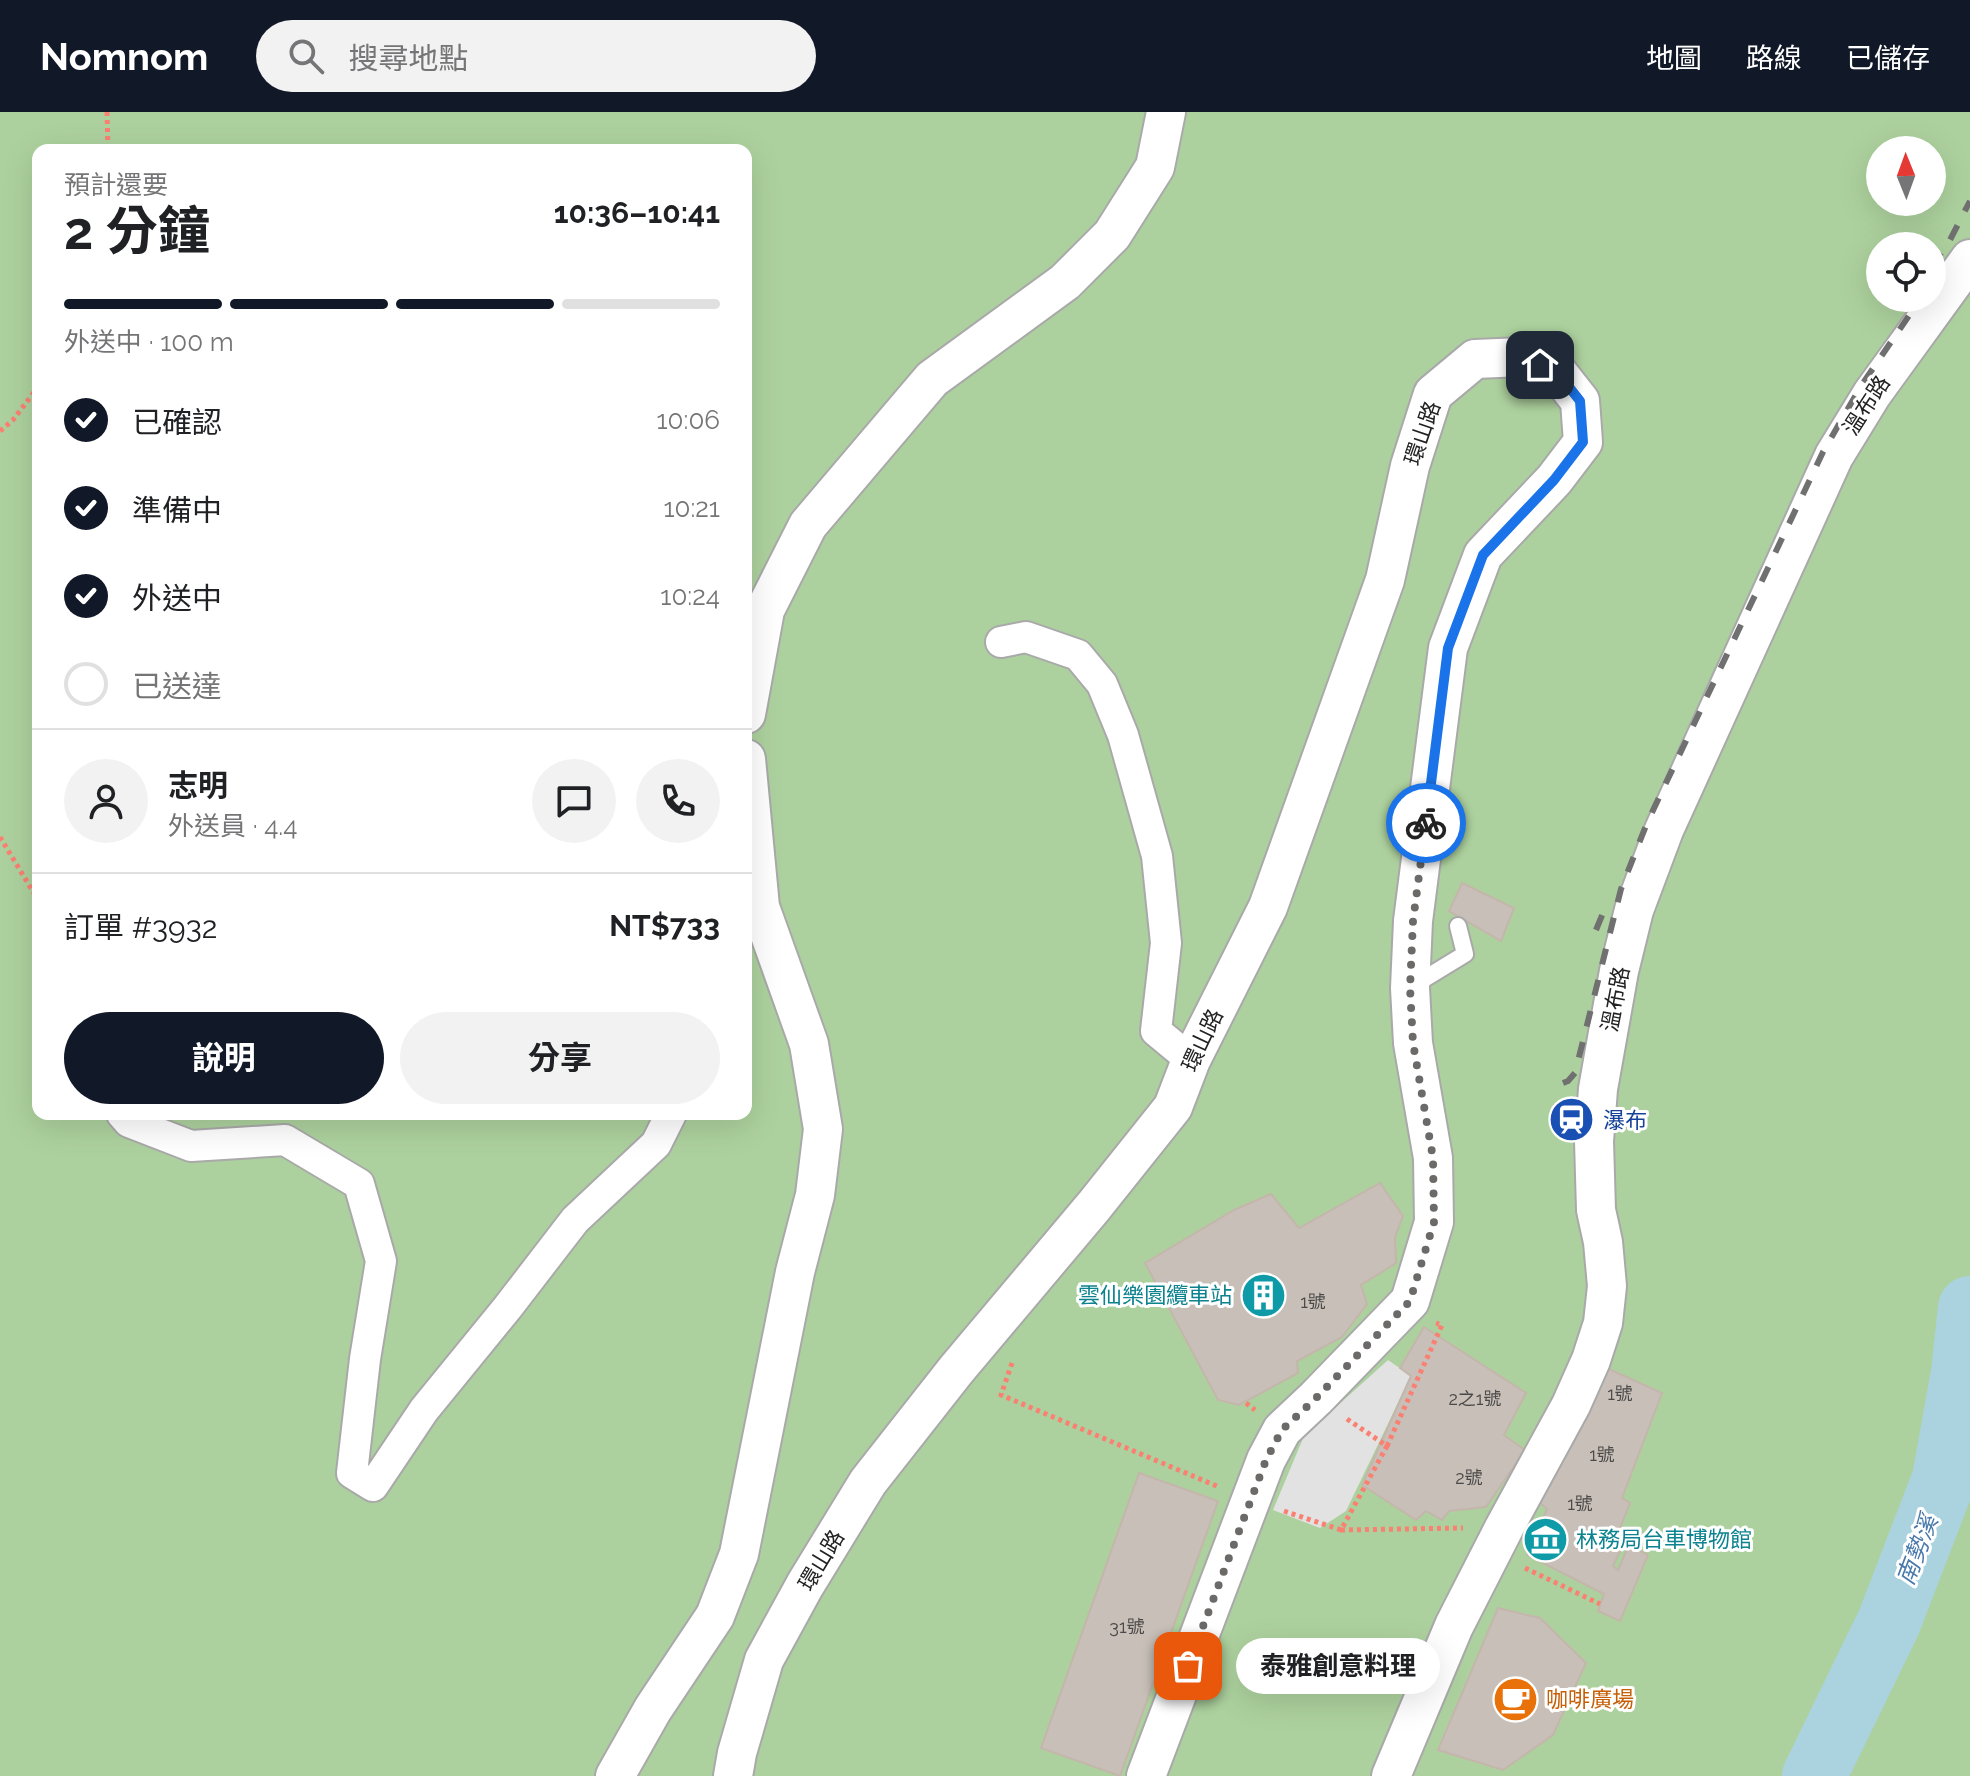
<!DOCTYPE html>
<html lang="zh-TW">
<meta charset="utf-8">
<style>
:root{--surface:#fff;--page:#f2f2f2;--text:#202124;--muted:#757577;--line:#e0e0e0;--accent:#111827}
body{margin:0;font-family:Raleway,"Noto Sans TC",sans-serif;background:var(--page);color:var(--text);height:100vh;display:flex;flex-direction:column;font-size:30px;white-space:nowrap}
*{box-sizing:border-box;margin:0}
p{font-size:26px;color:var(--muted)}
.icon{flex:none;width:44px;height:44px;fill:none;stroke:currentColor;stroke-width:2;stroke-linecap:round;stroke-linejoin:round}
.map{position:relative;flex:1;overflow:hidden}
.drawer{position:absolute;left:32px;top:32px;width:720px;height:976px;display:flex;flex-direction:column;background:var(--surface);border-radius:16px;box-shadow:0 8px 32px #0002}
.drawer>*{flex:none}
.needle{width:52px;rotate:359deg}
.fabs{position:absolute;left:1866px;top:24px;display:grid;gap:16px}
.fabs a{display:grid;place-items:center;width:80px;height:80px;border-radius:50%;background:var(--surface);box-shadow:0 8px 32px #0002;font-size:40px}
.pin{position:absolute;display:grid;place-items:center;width:68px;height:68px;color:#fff;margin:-34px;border-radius:16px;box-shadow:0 4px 12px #0006}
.courier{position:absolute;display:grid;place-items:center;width:80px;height:80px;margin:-40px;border:6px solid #1a73e8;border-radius:50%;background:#fff;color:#222;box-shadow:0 2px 10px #0007}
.bubble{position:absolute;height:56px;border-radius:28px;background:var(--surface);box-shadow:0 8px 32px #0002;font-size:26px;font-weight:700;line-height:56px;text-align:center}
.overview em{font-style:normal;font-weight:700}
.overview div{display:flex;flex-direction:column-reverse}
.overview{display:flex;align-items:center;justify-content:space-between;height:136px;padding:0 32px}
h1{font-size:52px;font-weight:700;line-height:60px}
.bar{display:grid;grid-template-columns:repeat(4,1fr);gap:12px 8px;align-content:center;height:96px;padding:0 32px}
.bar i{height:10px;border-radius:6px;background:var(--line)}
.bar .current{background:var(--accent)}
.bar p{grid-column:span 4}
.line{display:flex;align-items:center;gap:20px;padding:0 32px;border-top:2px solid var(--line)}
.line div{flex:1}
.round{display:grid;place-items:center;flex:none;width:84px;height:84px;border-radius:42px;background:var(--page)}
ol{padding:0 32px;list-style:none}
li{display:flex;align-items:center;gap:24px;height:88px}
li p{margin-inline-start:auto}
li .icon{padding:8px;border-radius:50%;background:var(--accent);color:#fff;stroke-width:4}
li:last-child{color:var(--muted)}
li i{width:44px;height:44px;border:4px solid var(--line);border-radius:50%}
.button{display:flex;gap:16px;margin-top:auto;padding:16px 32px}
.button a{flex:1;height:92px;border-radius:48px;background:var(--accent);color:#fff;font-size:32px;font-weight:700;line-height:92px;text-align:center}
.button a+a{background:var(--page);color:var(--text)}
header{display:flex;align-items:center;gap:48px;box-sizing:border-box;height:112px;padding:0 40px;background:var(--accent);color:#fff}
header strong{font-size:38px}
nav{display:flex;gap:44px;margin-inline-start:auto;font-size:28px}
.search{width:560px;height:72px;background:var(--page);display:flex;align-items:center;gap:20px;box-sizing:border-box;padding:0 28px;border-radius:44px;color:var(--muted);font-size:30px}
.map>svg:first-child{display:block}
.forest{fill:#add19e;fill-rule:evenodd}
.parking{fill:#e2e2e2}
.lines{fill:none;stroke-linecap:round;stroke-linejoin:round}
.river{stroke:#aad3df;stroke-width:64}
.building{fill:#c7bfb8;stroke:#c4b6ab;stroke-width:2}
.service-casing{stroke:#a9a9a9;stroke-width:20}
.minor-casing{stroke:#a9a9a9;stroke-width:34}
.tertiary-casing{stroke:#a9a9a9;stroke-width:42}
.path{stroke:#fa8072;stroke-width:5;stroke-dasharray:4 4;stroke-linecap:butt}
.service{stroke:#fff;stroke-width:16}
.minor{stroke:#fff;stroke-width:30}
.tertiary{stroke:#fff;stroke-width:38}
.rail{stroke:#707070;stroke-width:6;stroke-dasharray:16 16;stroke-linecap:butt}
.done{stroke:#6b6a68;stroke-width:8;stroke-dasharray:0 14.4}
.route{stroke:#1a73e8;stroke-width:10}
.labels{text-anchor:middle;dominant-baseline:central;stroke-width:6;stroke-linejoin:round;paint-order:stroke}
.number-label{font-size:18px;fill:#4b4948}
.street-label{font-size:22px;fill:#222;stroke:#fff}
.transit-label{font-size:22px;fill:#164399;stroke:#fff;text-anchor:start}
.culture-label{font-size:22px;fill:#0d838f;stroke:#fff;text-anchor:end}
.food-label{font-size:22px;fill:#c56008;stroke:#fff;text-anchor:start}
.water-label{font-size:24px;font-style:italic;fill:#4a7aab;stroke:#fff}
</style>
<header>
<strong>Nomnom</strong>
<div class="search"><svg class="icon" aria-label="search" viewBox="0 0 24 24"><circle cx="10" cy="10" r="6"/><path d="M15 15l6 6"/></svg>搜尋地點</div>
<nav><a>地圖</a><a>路線</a><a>已儲存</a></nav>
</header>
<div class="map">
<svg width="1970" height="1664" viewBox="0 0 1970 1664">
<rect width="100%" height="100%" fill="#f2efe9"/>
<path class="forest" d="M 0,0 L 1970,0 L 1970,1664 L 0,1664 ZM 38,38 L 746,38 L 746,1002 L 38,1002 ZM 1880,38 L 1932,38 L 1932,90 L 1880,90 ZM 1880,134 L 1932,134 L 1932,186 L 1880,186 Z"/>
<path class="parking" d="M 1388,1248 L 1411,1264 L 1346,1399 L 1320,1416 L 1273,1398 L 1304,1324 Z"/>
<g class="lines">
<path class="river" d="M 1814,1664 L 1889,1510 L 1944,1367 L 1963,1260 L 1970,1196"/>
</g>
<g class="building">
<path d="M 1462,771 L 1514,796 L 1501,829 L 1449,799 Z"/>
<path d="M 1380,1071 L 1403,1104 L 1395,1125 L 1396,1151 L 1361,1173 L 1367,1192 L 1342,1225 L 1297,1249 L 1298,1261 L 1239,1293 L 1218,1288 L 1145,1151 L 1234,1098 L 1271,1082 L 1299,1116 Z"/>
<path d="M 1424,1215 L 1526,1281 L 1504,1323 L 1525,1338 L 1486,1395 L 1449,1399 L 1442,1408 L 1426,1399 L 1416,1408 L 1362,1373 L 1411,1264 L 1400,1256 Z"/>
<path d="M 1600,1253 L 1662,1281 L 1622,1386 L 1630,1391 L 1618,1421 L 1625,1428 L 1613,1454 L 1618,1458 L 1629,1433 L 1648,1443 L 1620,1509 L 1598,1499 L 1604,1482 L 1527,1443 L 1547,1397 L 1540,1391 Z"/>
<path d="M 1139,1361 L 1218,1389 L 1120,1664 L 1041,1636 Z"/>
<path d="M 1498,1496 L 1540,1506 L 1586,1551 L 1553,1623 L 1503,1658 L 1438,1638 Z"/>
</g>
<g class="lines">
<defs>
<path id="service" d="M 1411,875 L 1465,842 L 1458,814"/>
<g id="minor">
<path d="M 1001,530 L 1026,525 L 1078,543 L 1102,572 L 1123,623 L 1157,744 L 1166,831 L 1156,919 L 1191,948"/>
<path d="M 122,1002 L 129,1010 L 191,1034 L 285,1028 L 359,1072 L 381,1149 L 365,1247 L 352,1361 L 373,1374 L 424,1298 L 508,1195 L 575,1108 L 656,1032 L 671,1002"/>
</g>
<g id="tertiary">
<path d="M 746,602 L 765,498 L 808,413 L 932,267 L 1065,170 L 1112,123 L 1155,55 L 1166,0"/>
<path d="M 615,1664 L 653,1597 L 715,1504 L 739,1442 L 795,1160 L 815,1083 L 823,1017 L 809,932 L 760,795 L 746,647"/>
<path d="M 733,1664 L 737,1641 L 764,1548 L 805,1473 L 868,1370 L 956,1258 L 1094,1094 L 1173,995 L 1191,948 L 1268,795 L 1385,468 L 1410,354 L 1433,282 L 1475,247 L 1523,245 L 1558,261 L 1580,289 L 1583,330 L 1554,368 L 1483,443 L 1448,536 L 1413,809 L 1410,876 L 1413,931 L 1433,1046 L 1434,1110 L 1410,1189 L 1316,1286 L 1282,1318 L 1266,1348 L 1146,1664"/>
<path d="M 1391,1664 L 1454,1514 L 1504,1416 L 1571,1293 L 1591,1248 L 1603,1211 L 1607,1174 L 1603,1130 L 1596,1098 L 1594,1029 L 1598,977 L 1619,859 L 1634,798 L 1664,718 L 1834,344 L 1872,282 L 1970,147"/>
</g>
</defs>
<use href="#service" class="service-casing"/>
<use href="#minor" class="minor-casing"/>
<use href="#tertiary" class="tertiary-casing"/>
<g class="path">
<path d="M 107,0 L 108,38"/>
<path d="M 0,319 L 13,308 L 38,275"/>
<path d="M 0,725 L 38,788"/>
<path d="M 1012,1251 L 1001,1283 L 1219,1375"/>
<path d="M 1246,1291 L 1255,1298"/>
<path d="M 1347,1307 L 1387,1334 L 1341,1418 L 1463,1416"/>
<path d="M 1387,1334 L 1442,1213 L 1436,1211"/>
<path d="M 1284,1399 L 1341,1418"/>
<path d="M 1525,1456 L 1600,1492"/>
</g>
<use href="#service" class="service"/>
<use href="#minor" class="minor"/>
<use href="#tertiary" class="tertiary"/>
<g class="rail">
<path d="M 1932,154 L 1949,130 L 1970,89"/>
<path d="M 1596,818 L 1608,789"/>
<path d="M 1563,971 L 1568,969 L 1575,961 L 1621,777 L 1647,711 L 1823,340 L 1861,274 L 1921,186"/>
</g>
</g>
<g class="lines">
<path class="done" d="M 1188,1554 L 1266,1348 L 1282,1318 L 1316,1286 L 1410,1189 L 1434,1110 L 1433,1046 L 1413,931 L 1410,876 L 1413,809 L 1426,711"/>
<path class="route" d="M 1426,711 L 1448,536 L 1483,443 L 1554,368 L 1583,330 L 1580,289 L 1558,261 L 1540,253"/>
</g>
<defs>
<symbol id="station-disc" viewBox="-11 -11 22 22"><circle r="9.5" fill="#1a4fb4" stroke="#fff"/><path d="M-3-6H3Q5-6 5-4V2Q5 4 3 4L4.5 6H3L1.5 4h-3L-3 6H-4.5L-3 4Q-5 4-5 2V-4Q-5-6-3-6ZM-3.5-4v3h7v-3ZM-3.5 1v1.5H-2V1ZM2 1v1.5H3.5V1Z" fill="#fff"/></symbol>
<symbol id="building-disc" viewBox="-11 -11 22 22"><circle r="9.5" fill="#0f9aa8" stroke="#fff"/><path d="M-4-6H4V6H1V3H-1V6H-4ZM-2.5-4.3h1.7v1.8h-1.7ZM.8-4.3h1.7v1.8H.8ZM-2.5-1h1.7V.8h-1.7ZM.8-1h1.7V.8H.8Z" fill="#fff"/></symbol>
<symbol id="museum-disc" viewBox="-11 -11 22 22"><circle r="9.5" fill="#0f9aa8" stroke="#fff"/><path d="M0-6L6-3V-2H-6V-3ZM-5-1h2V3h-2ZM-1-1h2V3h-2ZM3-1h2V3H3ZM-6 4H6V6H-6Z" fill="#fff"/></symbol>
<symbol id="cafe-disc" viewBox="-11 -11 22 22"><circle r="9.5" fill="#e8710a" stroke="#fff"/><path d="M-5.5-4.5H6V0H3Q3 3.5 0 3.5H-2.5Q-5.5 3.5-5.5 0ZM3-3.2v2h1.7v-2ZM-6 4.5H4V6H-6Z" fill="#fff"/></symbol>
</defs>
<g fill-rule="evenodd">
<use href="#station-disc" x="1546" y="982" width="51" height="51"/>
<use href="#building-disc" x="1238" y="1158" width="51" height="51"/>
<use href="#museum-disc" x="1520" y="1402" width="51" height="51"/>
<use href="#cafe-disc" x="1490" y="1562" width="51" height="51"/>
</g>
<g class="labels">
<g class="number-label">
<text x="1313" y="1189">1號</text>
<text x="1620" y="1281">1號</text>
<text x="1475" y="1286">2之1號</text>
<text x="1602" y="1342">1號</text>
<text x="1469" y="1365">2號</text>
<text x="1580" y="1391">1號</text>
<text x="1127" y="1514">31號</text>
</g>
<g class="street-label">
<text transform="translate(1866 293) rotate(-57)">溫布路</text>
<text transform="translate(1422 321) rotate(-71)">環山路</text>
<text transform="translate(1615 887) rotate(-79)">溫布路</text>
<text transform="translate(1202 928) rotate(-65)">環山路</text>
<text transform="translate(821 1448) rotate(-59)">環山路</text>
</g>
<g class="transit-label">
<text x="1603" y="1008">瀑布</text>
</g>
<g class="culture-label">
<text x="1232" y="1183">雲仙樂園纜車站</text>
<text x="1576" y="1427" text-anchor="start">林務局台車博物館</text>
</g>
<g class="food-label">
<text x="1546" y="1587">咖啡廣場</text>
</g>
<g class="water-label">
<text transform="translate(1917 1438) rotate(-69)">南勢溪</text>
</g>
</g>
</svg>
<div class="fabs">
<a><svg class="needle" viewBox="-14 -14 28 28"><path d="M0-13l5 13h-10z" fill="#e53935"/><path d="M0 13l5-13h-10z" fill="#757577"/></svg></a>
<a><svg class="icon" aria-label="locate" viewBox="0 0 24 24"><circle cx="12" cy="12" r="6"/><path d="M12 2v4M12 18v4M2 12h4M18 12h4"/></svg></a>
</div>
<div class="pin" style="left:1188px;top:1554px;background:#ea580c"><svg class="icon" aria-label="bag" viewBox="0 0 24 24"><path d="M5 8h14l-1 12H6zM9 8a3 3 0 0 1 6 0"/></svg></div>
<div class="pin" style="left:1540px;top:253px;background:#1f2937"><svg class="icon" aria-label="home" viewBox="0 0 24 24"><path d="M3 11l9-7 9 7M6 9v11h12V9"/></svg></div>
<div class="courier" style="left:1426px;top:711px"><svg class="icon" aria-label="bike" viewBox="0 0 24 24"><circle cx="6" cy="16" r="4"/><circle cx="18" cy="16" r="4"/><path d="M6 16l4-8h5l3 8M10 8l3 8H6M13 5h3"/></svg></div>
<div class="bubble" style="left:1236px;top:1526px;width:204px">泰雅創意料理</div>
<section class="drawer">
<div class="overview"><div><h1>2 分鐘</h1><p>預計還要</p></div><em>10:36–10:41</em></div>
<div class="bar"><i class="current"></i><i class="current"></i><i class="current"></i><i></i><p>外送中 · 100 m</p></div>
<ol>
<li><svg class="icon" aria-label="check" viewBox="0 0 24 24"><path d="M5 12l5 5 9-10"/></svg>已確認<p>10:06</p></li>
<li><svg class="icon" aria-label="check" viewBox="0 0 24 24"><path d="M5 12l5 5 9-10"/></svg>準備中<p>10:21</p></li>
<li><svg class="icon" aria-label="check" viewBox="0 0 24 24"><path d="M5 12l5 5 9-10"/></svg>外送中<p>10:24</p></li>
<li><i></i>已送達</li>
</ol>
<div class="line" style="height:144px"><a class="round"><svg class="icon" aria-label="person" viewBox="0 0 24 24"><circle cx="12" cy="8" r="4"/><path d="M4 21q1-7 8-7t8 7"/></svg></a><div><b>志明</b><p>外送員 · 4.4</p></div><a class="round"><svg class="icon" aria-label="chat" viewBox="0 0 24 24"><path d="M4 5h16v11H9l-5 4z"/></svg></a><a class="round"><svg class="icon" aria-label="phone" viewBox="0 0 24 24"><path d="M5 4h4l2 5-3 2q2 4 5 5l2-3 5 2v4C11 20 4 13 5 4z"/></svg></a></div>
<div class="line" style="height:104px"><div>訂單 #3932</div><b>NT$733</b></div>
<div class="button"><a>說明</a><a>分享</a></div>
</section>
</div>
